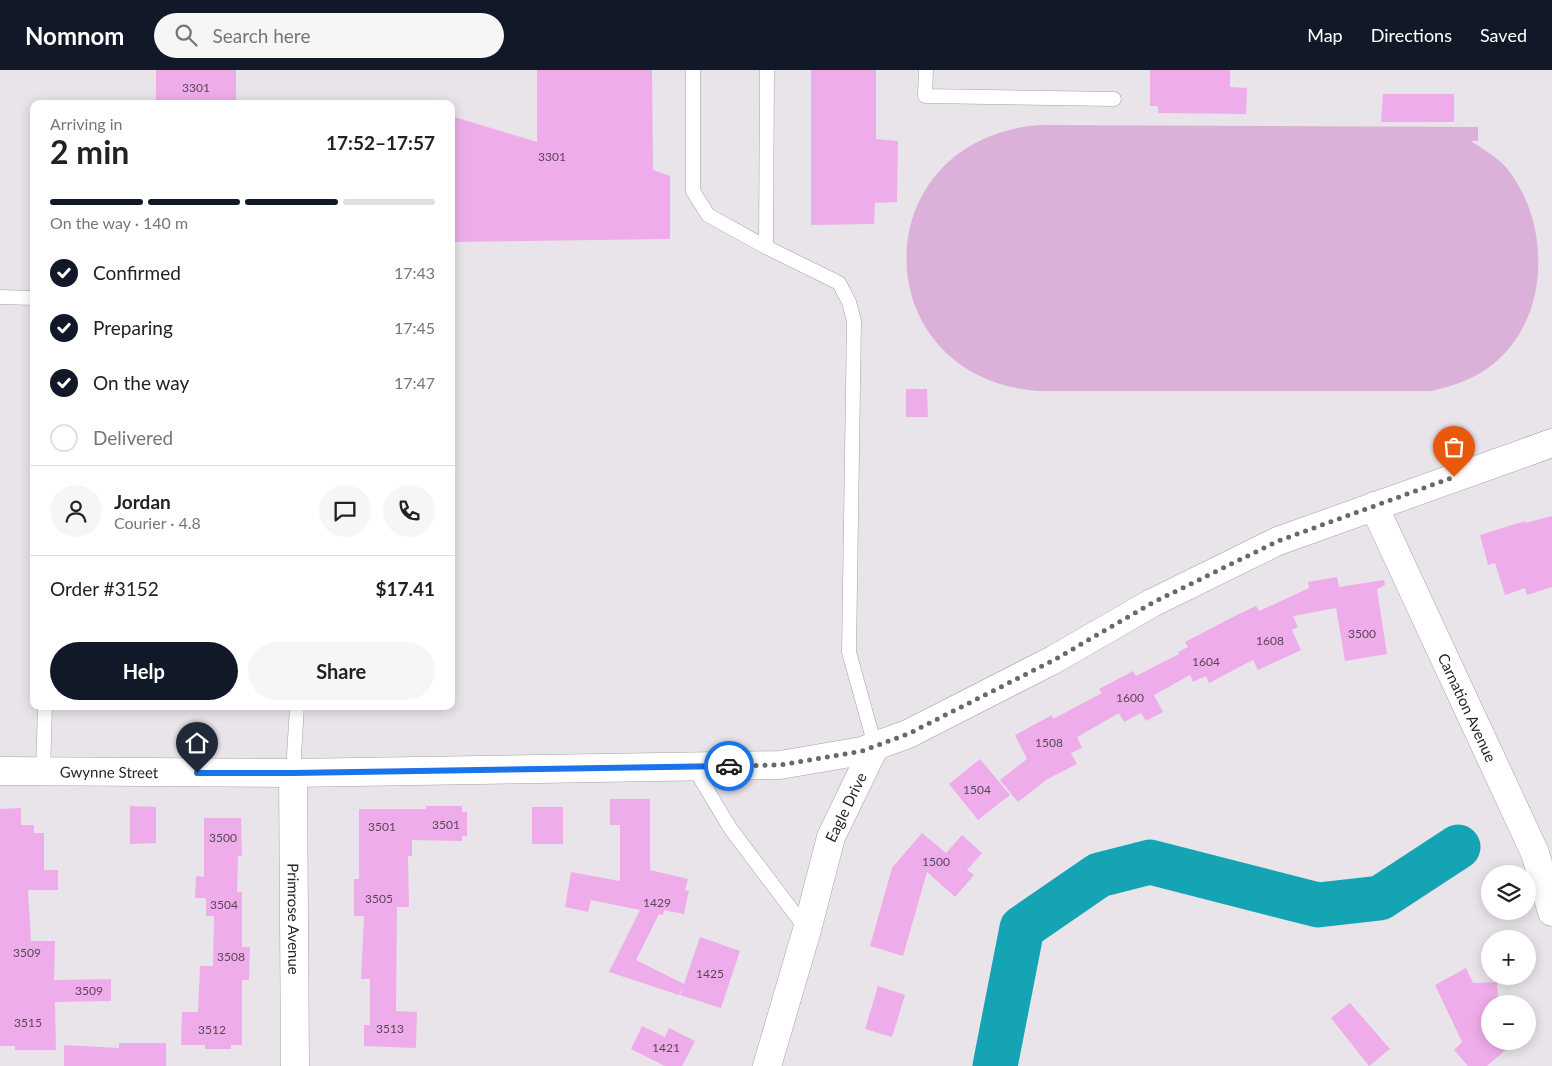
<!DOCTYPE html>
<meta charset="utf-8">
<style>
:root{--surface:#fff;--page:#f6f6f6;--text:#222;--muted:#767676;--line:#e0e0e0;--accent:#111827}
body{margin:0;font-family:Lato,sans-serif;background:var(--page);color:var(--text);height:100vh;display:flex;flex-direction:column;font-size:19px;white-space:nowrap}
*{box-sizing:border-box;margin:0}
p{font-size:16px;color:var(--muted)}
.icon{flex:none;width:28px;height:28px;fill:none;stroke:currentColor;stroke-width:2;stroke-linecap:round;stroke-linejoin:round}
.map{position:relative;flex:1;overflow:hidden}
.side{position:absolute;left:30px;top:30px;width:425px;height:610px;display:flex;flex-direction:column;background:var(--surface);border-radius:10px;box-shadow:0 2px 12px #0003}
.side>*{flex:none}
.fabs{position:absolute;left:1481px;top:795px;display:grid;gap:10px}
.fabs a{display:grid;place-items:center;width:55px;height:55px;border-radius:50%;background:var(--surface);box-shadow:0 2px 12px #0003;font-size:25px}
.pin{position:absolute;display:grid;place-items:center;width:42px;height:42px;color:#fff;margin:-51px -21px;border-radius:50% 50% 50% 0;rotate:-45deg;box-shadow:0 0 5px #0007}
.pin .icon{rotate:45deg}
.courier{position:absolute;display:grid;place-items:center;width:50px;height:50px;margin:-25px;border:4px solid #1a73e8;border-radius:50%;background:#fff;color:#222;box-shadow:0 1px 6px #0007}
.overview em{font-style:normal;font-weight:700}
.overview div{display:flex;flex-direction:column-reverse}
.overview{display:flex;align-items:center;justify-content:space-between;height:85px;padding:0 20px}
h1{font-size:32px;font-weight:700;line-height:38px}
.bar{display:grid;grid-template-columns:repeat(4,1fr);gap:8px 5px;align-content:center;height:60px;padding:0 20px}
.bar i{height:6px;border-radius:4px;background:var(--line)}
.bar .selected{background:var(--accent)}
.bar p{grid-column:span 4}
.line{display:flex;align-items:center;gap:12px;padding:0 20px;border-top:1px solid var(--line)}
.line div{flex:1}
.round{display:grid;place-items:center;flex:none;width:52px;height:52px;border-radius:26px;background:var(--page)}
ol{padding:0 20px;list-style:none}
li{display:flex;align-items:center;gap:15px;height:55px}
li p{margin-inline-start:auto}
li .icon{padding:5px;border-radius:50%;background:var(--accent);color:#fff;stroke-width:4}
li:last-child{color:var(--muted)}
li i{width:28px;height:28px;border:2px solid var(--line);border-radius:50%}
.button{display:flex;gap:10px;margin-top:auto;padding:10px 20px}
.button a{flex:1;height:58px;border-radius:30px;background:var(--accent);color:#fff;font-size:20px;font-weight:700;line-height:58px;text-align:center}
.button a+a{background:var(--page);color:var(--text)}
header{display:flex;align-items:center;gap:30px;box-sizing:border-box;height:70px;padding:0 25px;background:var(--accent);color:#fff}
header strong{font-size:24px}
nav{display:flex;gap:28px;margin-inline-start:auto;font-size:18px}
.search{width:350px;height:45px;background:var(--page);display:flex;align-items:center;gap:12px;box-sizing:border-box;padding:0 18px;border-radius:28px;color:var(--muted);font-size:19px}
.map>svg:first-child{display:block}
.grass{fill:#dcb1d9}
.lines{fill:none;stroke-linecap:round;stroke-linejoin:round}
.river{stroke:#15a4b4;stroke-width:45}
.building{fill:#eeadea}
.service-casing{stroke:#a5a1a5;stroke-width:15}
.minor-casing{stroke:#a5a1a5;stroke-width:29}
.service{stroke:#fff;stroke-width:14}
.minor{stroke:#fff;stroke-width:28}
.done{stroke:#6b686b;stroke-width:5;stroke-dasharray:0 9}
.route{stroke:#1a73e8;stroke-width:6}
.labels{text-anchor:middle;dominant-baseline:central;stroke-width:4.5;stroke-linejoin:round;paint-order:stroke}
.number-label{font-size:12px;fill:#594758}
.street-label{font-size:15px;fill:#272527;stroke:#e9e4e9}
</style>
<header>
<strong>Nomnom</strong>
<div class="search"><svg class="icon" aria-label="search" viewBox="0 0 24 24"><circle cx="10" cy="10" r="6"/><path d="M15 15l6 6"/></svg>Search here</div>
<nav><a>Map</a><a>Directions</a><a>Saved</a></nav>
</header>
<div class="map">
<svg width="1552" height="996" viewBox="0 0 1552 996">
<rect width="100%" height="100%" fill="#e9e4e9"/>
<path class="grass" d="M 1039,55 L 1478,57 L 1478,71 L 1471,71 C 1483,79 1495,86 1505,96 C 1552,152 1552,252 1488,298 C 1471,310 1452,316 1432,321 L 1038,321 C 863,307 862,70 1039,55 Z"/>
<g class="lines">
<path class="river" d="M 995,996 L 1022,858 L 1099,805 L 1150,792 L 1318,835 L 1380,828 L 1458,777"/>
</g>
<g class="building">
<rect x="156" y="0" width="80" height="34"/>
<path d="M 537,0 L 652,0 L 653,100 L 670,106 L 670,169 L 451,172 L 451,46 L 537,72 Z"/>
<path d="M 811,0 L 876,0 L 876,69 L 898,71 L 897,132 L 875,133 L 874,154 L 811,155 Z"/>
<path d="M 1150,0 L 1230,0 L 1230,17 L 1247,18 L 1246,44 L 1158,43 L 1158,36 L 1150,36 Z"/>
<path d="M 1454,24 L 1454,52 L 1381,52 L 1383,24 Z"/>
<path d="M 906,319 L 927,319 L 928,347 L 906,347 Z"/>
<path d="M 1552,446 L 1552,517 L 1527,525 L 1525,518 L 1505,525 L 1495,493 L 1488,495 L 1480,465 L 1525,451 L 1525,453 Z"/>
<path d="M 1337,507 L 1339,517 L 1384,510 L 1385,515 L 1377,519 L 1387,584 L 1345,591 L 1336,538 L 1293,546 L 1298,557 L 1292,560 L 1301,580 L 1258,600 L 1253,590 L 1209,613 L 1206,606 L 1193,612 L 1190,605 L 1154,625 L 1163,642 L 1146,651 L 1141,643 L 1124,652 L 1119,643 L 1077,667 L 1082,678 L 1071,683 L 1077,694 L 1046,710 L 1018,732 L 1000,710 L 1027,689 L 1015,665 L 1052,645 L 1053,649 L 1102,623 L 1099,619 L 1133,601 L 1136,606 L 1179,584 L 1178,582 L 1188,577 L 1185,572 L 1237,545 L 1256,536 L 1259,541 L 1309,518 L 1308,512 Z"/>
<path d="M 980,689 L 1010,725 L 978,750 L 949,714 Z"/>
<path d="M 610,729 L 650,729 L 650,800 L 688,809 L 685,820 L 689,821 L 684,844 L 664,840 L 663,845 L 659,844 L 636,890 L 684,914 L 700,867 L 740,881 L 721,938 L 680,925 L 684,915 L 679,925 L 609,902 L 640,840 L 591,830 L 588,842 L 565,837 L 571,802 L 620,811 L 620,755 L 610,755 Z"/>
<path d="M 130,736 L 156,737 L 156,773 L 130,774 Z"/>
<path d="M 426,736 L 462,736 L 462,742 L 467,742 L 467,766 L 462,766 L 462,771 L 412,770 L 412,786 L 408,786 L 409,837 L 397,837 L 396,941 L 417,942 L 416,978 L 364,976 L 364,955 L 370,955 L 370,909 L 361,909 L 364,846 L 354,846 L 354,809 L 359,809 L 359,739 L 426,739 Z"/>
<rect x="532" y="737" width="31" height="37"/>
<path d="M 21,738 L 21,755 L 34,755 L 34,763 L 44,763 L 44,800 L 58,800 L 58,820 L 28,820 L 31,871 L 55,871 L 54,910 L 111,909 L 111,931 L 55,932 L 56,980 L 15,980 L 15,976 L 0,976 L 0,739 Z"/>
<path d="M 204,748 L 241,748 L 242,786 L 238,786 L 237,822 L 242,822 L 242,877 L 250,877 L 249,910 L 242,910 L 242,975 L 231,975 L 231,979 L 205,979 L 205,975 L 181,975 L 182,942 L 198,942 L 200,896 L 213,896 L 214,846 L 206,846 L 206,828 L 195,828 L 196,806 L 204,807 Z"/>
<path d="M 922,763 L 946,783 L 962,765 L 982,783 L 967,800 L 974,805 L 955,827 L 927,802 L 903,886 L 870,876 L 892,798 Z"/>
<path d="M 1466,898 L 1473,913 L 1497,912 L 1498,934 L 1490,934 L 1490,971 L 1516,971 L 1487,996 L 1468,996 L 1454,980 L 1462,972 L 1435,915 Z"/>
<path d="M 878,916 L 905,925 L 892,967 L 865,959 Z"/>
<path d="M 1350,933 L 1390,979 L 1369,996 L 1331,948 Z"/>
<path d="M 642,956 L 665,967 L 669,958 L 695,971 L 682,996 L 665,996 L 631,979 Z"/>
<path d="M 119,973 L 166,973 L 166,996 L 64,996 L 64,975 L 119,978 Z"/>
</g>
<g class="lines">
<defs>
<g id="service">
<path d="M 693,0 L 693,121 L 708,145 L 766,177 L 839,213 L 849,232 L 854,251 L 849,582 L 875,676"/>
<path d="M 926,0 L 925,26 L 1114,29"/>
<path d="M 766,177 L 767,0"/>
<path d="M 0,227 L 34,228"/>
<path d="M 693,696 L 730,758 L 807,860"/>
<path d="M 43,702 L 45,636"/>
<path d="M 293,703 L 297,636"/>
</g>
<g id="minor">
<path id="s1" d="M 1374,436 L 1535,783 L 1552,842"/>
<path id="s2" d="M 0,701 L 293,703 L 780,695 L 862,681 L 875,676"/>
<path id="s3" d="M 293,703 L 295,996"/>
<path id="s4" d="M 767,996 L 807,860 L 831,767 L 875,676 L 908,664 L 1053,590 L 1152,533 L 1278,471 L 1552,373"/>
</g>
</defs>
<use href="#service" class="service-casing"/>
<use href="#minor" class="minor-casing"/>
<use href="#service" class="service"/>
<use href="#minor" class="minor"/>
</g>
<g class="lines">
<path class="done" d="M 729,696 L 780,695 L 862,681 L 908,664 L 1054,590 L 1152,533 L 1278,471 L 1454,407"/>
<path class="route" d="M 197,703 L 293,703 L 729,696"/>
</g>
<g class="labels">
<g class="number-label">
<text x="196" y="17">3301</text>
<text x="552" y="86">3301</text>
<text x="1362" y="563">3500</text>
<text x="1270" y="570">1608</text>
<text x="1206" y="591">1604</text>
<text x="1130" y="627">1600</text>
<text x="1049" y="672">1508</text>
<text x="977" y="719">1504</text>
<text x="446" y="754">3501</text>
<text x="382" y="756">3501</text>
<text x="223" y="767">3500</text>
<text x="936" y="791">1500</text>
<text x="379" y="828">3505</text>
<text x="657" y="832">1429</text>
<text x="224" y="834">3504</text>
<text x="27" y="882">3509</text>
<text x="231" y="886">3508</text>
<text x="710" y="903">1425</text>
<text x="89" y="920">3509</text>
<text x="28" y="952">3515</text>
<text x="390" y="958">3513</text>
<text x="212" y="959">3512</text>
<text x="666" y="977">1421</text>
</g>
<g class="street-label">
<text stroke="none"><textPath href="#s1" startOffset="222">Carnation Avenue</textPath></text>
<text stroke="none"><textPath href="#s2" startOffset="109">Gwynne Street</textPath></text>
<text stroke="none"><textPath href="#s4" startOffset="271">Eagle Drive</textPath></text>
<text stroke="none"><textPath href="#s3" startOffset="146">Primrose Avenue</textPath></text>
</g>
</g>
</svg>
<div class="fabs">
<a><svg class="icon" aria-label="layers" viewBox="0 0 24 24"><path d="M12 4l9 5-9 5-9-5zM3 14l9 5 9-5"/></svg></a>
<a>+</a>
<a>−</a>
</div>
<div class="pin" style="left:1454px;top:407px;background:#ea580c"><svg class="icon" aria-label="bag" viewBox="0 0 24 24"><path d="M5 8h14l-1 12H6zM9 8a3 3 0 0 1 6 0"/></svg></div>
<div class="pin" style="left:197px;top:703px;background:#1f2937"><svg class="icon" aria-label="home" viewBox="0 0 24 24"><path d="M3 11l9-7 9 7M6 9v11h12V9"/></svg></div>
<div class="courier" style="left:729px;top:696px"><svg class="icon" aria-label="car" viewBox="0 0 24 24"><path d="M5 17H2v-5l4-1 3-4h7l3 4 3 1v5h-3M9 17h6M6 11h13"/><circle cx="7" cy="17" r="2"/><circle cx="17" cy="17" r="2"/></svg></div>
<section class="side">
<div class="overview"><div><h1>2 min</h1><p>Arriving in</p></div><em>17:52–17:57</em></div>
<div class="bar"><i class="selected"></i><i class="selected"></i><i class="selected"></i><i></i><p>On the way · 140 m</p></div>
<ol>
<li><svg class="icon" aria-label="check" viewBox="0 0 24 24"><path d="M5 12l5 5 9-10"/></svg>Confirmed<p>17:43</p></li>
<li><svg class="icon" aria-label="check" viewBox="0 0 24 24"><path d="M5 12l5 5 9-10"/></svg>Preparing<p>17:45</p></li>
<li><svg class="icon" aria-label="check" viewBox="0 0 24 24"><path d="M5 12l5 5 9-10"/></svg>On the way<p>17:47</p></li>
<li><i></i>Delivered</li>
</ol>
<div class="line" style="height:90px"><a class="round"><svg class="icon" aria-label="person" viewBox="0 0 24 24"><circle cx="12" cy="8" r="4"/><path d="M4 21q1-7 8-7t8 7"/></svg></a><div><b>Jordan</b><p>Courier · 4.8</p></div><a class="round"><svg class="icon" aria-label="chat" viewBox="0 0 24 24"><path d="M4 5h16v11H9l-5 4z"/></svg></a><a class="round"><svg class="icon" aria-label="phone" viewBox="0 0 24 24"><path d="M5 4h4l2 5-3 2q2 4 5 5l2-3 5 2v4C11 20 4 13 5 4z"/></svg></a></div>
<div class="line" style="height:65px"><div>Order #3152</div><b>$17.41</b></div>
<div class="button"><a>Help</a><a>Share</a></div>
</section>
</div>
